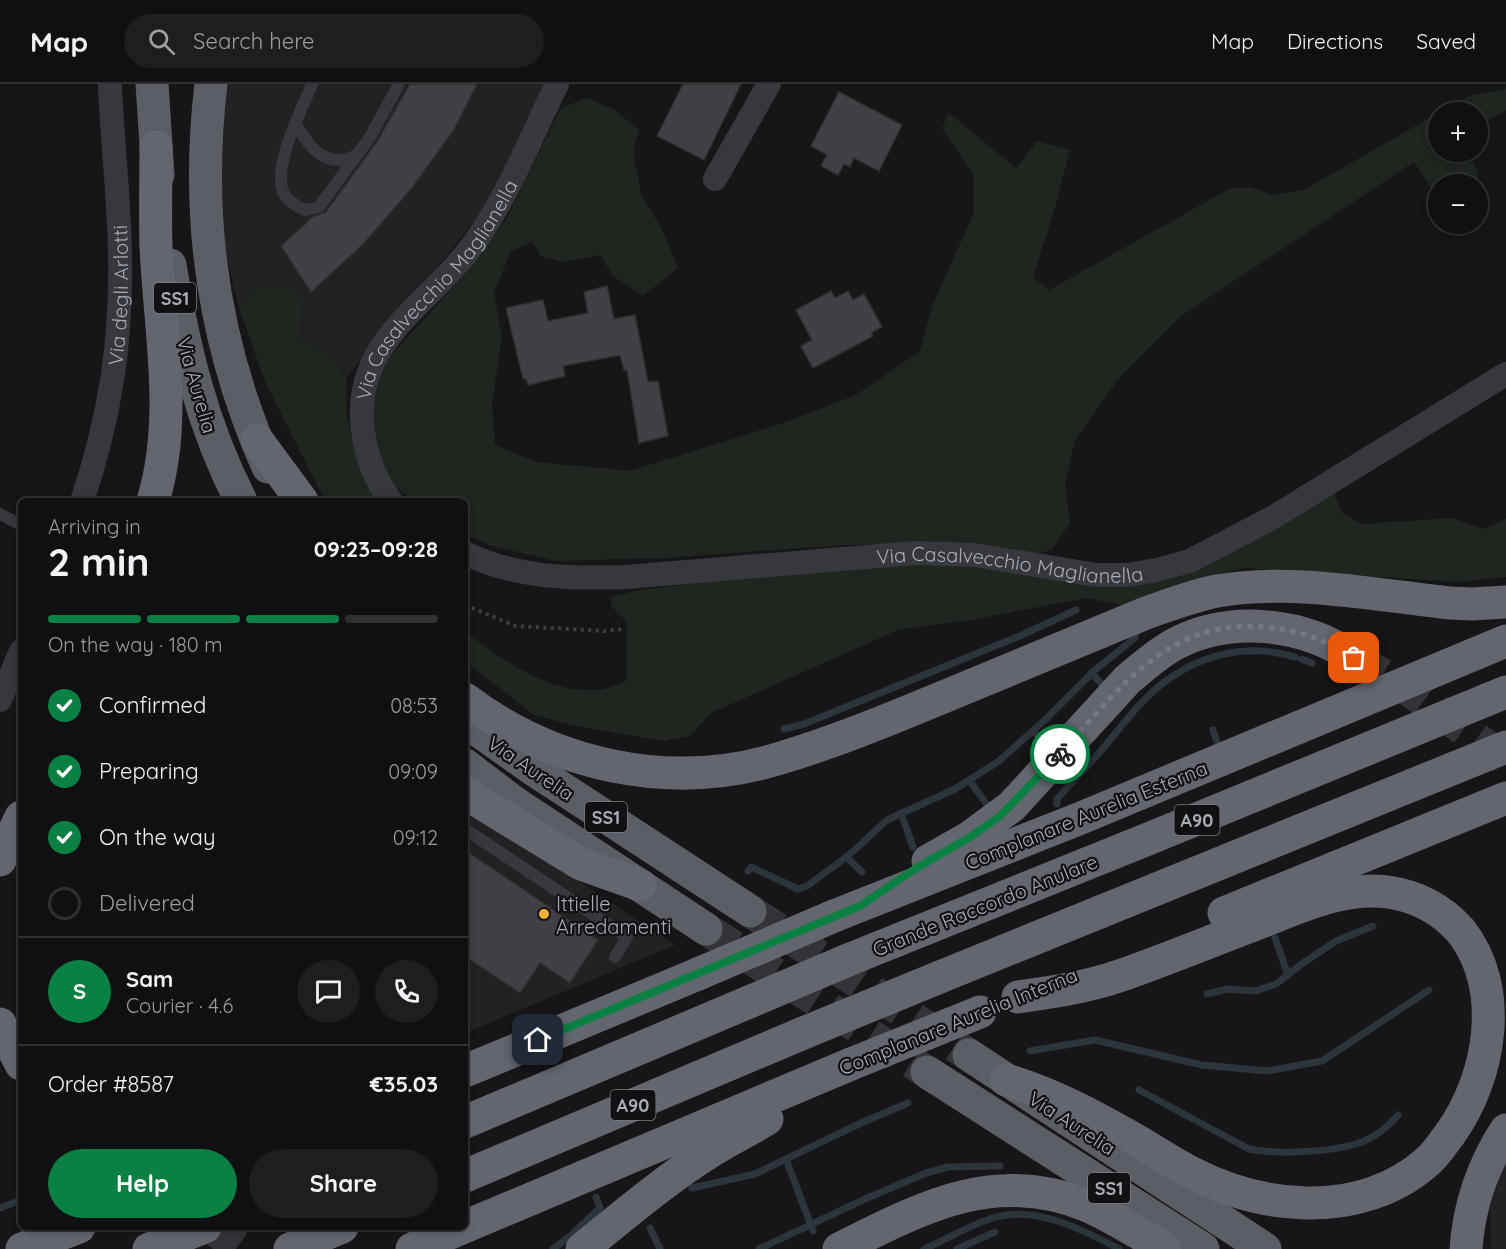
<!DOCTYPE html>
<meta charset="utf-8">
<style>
:root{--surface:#101012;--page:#1e1e20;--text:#f1f3f6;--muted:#9c9d9f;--line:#303032;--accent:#0b8043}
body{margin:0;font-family:Quicksand,sans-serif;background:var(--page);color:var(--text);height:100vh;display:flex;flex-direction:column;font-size:22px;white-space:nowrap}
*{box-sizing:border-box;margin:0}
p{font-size:20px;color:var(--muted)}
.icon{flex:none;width:33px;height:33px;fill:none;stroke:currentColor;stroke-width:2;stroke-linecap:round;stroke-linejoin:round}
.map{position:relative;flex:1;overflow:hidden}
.drawer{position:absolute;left:18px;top:414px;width:450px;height:732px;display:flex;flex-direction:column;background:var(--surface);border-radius:9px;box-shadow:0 3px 9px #0003,0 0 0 2px var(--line)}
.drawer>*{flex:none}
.controls{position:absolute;left:1428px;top:18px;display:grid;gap:12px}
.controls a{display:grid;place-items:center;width:60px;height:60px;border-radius:50%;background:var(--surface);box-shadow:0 3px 9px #0003,0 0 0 2px var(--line);font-size:30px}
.pin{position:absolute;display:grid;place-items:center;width:51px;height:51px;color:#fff;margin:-26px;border-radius:12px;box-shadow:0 3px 9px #0006}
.courier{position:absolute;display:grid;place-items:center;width:60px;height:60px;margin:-30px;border:4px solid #0b8043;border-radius:50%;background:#fff;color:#222;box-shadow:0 2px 8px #0007}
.headline em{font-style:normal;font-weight:800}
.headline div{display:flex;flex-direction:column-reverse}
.headline{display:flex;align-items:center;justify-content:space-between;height:102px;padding:0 30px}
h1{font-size:39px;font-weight:800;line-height:45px}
.bar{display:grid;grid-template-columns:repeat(4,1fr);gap:9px 6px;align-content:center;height:72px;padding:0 30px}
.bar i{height:8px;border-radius:4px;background:var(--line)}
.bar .active{background:var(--accent)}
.bar p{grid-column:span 4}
.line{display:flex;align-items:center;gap:15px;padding:0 30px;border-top:2px solid var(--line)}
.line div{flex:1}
.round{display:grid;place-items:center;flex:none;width:63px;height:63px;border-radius:32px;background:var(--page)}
ol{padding:0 30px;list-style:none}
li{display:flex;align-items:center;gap:18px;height:66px}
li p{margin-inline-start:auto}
li .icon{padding:6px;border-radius:50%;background:var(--accent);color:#fff;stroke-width:4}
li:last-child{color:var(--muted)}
li i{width:33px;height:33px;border:3px solid var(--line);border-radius:50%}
.action{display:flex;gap:12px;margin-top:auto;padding:12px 30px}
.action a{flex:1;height:69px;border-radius:36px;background:var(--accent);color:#fff;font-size:24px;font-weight:800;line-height:69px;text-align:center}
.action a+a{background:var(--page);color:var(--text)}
header{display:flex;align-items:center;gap:36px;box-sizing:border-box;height:84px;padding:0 30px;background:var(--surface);border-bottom:2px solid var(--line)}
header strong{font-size:28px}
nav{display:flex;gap:33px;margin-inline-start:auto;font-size:21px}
.search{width:420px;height:54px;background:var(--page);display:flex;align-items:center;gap:15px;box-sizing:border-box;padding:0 21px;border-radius:33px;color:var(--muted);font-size:22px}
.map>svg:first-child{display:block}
.built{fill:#222225}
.green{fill:#1e261f}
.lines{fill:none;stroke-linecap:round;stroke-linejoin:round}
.stream{stroke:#2c353c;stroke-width:7}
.building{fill:#404145;stroke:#303034;stroke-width:1.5}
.trunk-tunnel{stroke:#333438;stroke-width:33;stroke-dasharray:33 16;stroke-linecap:butt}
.motorway-tunnel{stroke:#333438;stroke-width:33;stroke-dasharray:33 16;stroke-linecap:butt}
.path{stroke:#3d3f44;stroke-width:4;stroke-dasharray:3 4.5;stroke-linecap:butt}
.service{stroke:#37383d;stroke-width:12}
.minor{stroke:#37383d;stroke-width:24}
.trunk{stroke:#5b5e65;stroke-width:33}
.motorway{stroke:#63666e;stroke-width:33}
.motorway-bridge{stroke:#63666e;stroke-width:33}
.done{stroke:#757880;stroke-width:6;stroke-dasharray:0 10.8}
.route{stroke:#0b8043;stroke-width:8}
.poi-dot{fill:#f2b134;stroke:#111113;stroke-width:2}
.labels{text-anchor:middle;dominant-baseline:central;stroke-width:4.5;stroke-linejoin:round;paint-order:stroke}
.shield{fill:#111113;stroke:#7b7e86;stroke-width:1.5}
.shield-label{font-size:18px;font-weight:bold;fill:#a8adb8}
.street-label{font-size:20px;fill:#a8adb8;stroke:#111113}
.poi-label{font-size:20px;fill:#a8adb8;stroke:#111113;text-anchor:start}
</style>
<header>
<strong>Map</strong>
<div class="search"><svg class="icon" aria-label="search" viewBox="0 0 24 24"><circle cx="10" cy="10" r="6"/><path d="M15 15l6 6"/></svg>Search here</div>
<nav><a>Map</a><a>Directions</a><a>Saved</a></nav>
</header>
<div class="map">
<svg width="1506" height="1165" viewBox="0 0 1506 1165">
<rect width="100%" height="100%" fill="#161618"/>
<g class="built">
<path d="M 225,0 L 548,0 L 488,121 L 346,294 L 331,271 L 299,253 L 255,202 L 239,224 L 223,157 L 219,105 Z"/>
<path d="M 465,721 L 675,861 L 465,949 Z"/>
<path d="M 1506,1079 L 1506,1165 L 1491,1165 L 1490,1123 L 1501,1089 Z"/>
</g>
<g class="green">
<path d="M 1506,5 L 1506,26 L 1478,42 L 1478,28 L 1440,28 L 1469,12 Z"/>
<path d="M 587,14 L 615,26 L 639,46 L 633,67 L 641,110 L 664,149 L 678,184 L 643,212 L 613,192 L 600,171 L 565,178 L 542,173 L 532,158 L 511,167 L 494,209 L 502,254 L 492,319 L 495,361 L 536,378 L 630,387 L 783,339 L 856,311 L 920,267 L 932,222 L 974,129 L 973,90 L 942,44 L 949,29 L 1016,84 L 1037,57 L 1070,66 L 1055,124 L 1033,193 L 1049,206 L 1231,104 L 1253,104 L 1272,111 L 1304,106 L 1438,29 L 1438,68 L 1474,68 L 1473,76 L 1489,128 L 1478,136 L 1478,100 L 1438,100 L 1438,113 L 1414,78 L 1181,232 L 1119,294 L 1074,358 L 1065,401 L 1070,439 L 1052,465 L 1035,471 L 970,460 L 845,461 L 665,474 L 555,477 L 489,461 L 465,450 L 465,417 L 412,417 L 391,398 L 378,368 L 371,312 L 383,280 L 464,191 L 505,137 L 561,24 Z"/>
<path d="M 283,200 L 303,212 L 299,253 L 331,271 L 346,294 L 347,333 L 357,368 L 383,417 L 327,417 L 319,405 L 266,300 L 239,224 L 255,202 Z"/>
<path d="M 1331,408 L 1335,410 L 1341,428 L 1362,440 L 1451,434 L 1483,445 L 1506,435 L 1506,493 L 1457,498 L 1244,484 L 1194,496 L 1122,521 L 1086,514 L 976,535 L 898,546 L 711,629 L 690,652 L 664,657 L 575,642 L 534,631 L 465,577 L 465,548 C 503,576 549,610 599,606 C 608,605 618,600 626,597 L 627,538 L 611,522 L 612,513 L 639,506 L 771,490 L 956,476 L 1131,495 Z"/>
</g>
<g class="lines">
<g class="stream">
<path d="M 1301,575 L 1312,579"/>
<path d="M 1091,589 L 1104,602"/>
<path d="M 784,645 L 804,640 L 1022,551 L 1076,526"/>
<path d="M 1213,646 L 1217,658"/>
<path d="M 1033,647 L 1052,664"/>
<path d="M 969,696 L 991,726"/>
<path d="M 1057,720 L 1057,715 C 1074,696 1093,677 1109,657 C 1121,643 1132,628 1145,615 C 1185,575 1239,556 1295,573"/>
<path d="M 901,729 L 913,763"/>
<path d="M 846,773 L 862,788"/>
<path d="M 748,787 L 751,783 L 798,805 L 807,802 L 848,772 L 887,736 L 955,705 L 999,677 L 1045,636 L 1096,585 L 1135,554 L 1135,547"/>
<path d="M 1275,854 L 1288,891"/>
<path d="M 1207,910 L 1228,905 L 1256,907 L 1276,900 L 1303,879 L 1336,857 L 1373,842"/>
<path d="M 1030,967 L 1095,956 L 1202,981 L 1267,987 L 1322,977 L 1429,906"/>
<path d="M 1139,1006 L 1249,1065 C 1277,1071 1329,1068 1356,1060 C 1372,1055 1387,1044 1398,1031"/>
<path d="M 786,1075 L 813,1147"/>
<path d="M 692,1104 L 755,1090 L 861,1039 L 908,1019"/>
<path d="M 0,1124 L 21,1116"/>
<path d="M 650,1144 L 660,1165"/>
<path d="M 553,1165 L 569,1153 L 600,1124 L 596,1113"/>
<path d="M 759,1165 L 865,1115 L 926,1089 L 948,1083 L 1000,1082"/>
<path d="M 924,1165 C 948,1155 971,1140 996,1133 C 1037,1122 1084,1146 1119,1165"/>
<path d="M 957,1165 L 995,1148"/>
</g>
</g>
<g class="building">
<path d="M 410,0 L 477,0 L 453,47 L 411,105 L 364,159 L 311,208 L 281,162 L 313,133 L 326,128 L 377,58 Z"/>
<path d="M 683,0 L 741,0 L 704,76 L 657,52 Z"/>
<path d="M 839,8 L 902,41 L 879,87 L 854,74 L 850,83 L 844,80 L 838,91 L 821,82 L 827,71 L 811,62 Z"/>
<path d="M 607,202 L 614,235 L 635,231 L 648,298 L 658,297 L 668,352 L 639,359 L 627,286 L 624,286 L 620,271 L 563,282 L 565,292 L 528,301 L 526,295 L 523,295 L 506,224 L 543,216 L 548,237 L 588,229 L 584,208 Z"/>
<path d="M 831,207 L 835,214 L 848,207 L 853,216 L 864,210 L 882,243 L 871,249 L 873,252 L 813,284 L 801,262 L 812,256 L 796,226 Z"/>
<path d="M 465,766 L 598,856 L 570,899 L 540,879 L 520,909 L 465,872 Z"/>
</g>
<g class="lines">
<g class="trunk-tunnel">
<path d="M 750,827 L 969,971"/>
<path d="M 706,845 L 927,988"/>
</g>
<g class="motorway-tunnel">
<path d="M 1354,574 L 1412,608 L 1506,676"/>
<path d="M 211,1143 L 241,1165"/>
</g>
<path class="path" d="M 465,521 L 516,542 L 605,547 L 624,545"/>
<g class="service">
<path d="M 312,0 C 301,28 273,80 283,108 C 287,117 297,122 305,126 L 319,123 L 370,53 L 399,0"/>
<path d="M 296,41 C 310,64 326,85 355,72"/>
<path d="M 0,430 L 21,441"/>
<path d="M 465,745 L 627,853 L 615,873"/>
</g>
<g class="minor">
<path d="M 715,95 L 769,0"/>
<path id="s1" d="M 82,417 C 110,334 122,257 120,169 C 119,113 112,56 110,0"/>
<path id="s2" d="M 391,417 C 375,396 366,372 363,346 C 351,256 430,222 475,158 C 508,112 532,51 557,0"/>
<path id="s3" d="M 465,469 C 515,494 571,495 626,493 L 915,469 L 975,471 L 1096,491 L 1128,491 L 1156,486 L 1190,477 L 1272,434 L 1506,290"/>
<path d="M 0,616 L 21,567"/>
</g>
<g class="trunk">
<path d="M 152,0 L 158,91"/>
<path d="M 211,0 C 195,133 213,260 268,383"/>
<path d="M 170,181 C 184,265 202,341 241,417"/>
<path d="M 465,637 L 534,686 L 750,827"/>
<path d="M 465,681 L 515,719 L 706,845"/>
<path d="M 969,971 L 1265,1165"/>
<path d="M 927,988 L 1203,1165"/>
</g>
<g class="motorway">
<path d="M 257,356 L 302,417"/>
<path d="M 153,417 C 178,335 160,248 156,163 C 155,130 156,96 156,63"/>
<path d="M 465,615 C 553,681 667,707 774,676 C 829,660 883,638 936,616 C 1006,587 1076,558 1146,529 C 1169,521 1192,512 1217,507 C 1293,494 1375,511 1451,519 L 1472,520 L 1506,518"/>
<path d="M 465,709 L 581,780 L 640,801"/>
<path d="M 0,776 L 21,733"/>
<path d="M 928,777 L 970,753 L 1012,722 L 1128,595 C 1144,582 1159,568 1177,559 C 1232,531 1304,539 1354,574"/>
<path d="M 1224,829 L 1506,714"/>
<path d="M 834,832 L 1081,734 L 1506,557"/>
<path d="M 848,876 L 1153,753 L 1506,608"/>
<path d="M 935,895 L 1506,663"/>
<path d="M 0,940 L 21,980"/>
<path d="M 465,987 L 698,890"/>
<path d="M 1006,996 C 1054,1010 1097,1034 1141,1059 C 1158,1069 1174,1080 1192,1089 C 1227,1107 1267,1118 1306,1119 C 1350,1120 1395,1107 1428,1077 C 1436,1070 1443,1059 1450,1050 C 1491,993 1506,903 1460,846 C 1441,825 1416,812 1388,808 C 1342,802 1298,824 1256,840 C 1211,857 1167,875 1122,891 C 1088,903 1053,908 1018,913"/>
<path d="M 465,1038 L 749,918"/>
<path d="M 465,1092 L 801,950"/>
<path d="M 22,1165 L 79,1143"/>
<path d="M 149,1165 L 205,1143"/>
<path d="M 290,1165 L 342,1143"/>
<path d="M 412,1165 L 851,980"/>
<path d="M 582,1165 C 624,1131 665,1096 711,1067 C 729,1056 749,1046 767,1035"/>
<path d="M 839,1165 C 921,1124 995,1083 1088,1122 C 1115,1134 1140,1150 1165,1165"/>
<path d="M 1466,1165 C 1469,1121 1482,1083 1506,1046"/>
</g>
<g class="motorway-bridge">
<path d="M 698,890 L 834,832"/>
<path d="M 749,918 L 848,876"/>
<path d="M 801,950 L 935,895"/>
<path d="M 851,980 L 980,928"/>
</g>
</g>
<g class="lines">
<path class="done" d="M 1060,670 C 1121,603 1170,530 1274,544 C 1303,548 1329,557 1354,574"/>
<path class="route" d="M 538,956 L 860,822 L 915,785 L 970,753 L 1000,732 L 1060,670"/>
</g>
<circle class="poi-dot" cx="544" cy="830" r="6"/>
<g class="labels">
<g class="shield">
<rect x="154" y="199" width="42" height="30" rx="4.5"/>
<rect x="585" y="718" width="42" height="30" rx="4.5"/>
<rect x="1174.5" y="721" width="45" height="30" rx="4.5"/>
<rect x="610.5" y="1006" width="45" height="30" rx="4.5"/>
<rect x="1088" y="1089" width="42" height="30" rx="4.5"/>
</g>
<g class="shield-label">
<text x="175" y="214">SS1</text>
<text x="606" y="733">SS1</text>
<text x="1197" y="736">A90</text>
<text x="633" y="1021">A90</text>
<text x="1109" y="1104">SS1</text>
</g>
<g class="street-label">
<text stroke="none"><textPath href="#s2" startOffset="242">Via Casalvecchio Maglianella</textPath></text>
<text stroke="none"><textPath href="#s1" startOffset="210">Via degli Arlotti</textPath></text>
<text transform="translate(197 301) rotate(74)">Via Aurelia</text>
<text stroke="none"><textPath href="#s3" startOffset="550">Via Casalvecchio Maglianella</textPath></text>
<text transform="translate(531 684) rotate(34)">Via Aurelia</text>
<text transform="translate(1086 731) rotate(-22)">Complanare Aurelia Esterna</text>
<text transform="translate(985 821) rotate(-22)">Grande Raccordo Anulare</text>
<text transform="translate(958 937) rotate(-22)">Complanare Aurelia Interna</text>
<text transform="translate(1072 1039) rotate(33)">Via Aurelia</text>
</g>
<g class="poi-label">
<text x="556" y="819">Ittielle<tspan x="556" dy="23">Arredamenti</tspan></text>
</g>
</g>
</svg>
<div class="controls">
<a>+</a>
<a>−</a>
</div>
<div class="pin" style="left:1354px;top:574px;background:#ea580c"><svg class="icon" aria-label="bag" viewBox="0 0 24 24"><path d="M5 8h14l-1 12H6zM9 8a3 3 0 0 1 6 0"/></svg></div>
<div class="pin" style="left:538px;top:956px;background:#1f2937"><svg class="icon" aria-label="home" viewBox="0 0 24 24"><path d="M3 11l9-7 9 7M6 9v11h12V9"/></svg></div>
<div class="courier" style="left:1060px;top:670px"><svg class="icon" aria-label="bike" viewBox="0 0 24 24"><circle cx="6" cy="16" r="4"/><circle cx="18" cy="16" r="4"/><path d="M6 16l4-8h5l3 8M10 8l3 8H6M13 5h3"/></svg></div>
<section class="drawer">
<div class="headline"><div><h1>2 min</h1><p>Arriving in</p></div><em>09:23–09:28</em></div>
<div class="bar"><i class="active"></i><i class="active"></i><i class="active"></i><i></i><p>On the way · 180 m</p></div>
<ol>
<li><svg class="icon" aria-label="check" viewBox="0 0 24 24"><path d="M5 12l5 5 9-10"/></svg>Confirmed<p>08:53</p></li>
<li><svg class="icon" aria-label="check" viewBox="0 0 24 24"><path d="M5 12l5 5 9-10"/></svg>Preparing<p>09:09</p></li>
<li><svg class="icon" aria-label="check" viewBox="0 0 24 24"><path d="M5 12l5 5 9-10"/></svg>On the way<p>09:12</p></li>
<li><i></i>Delivered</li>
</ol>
<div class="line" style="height:108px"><b class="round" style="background:var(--accent);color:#fff">S</b><div><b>Sam</b><p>Courier · 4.6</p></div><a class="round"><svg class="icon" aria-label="chat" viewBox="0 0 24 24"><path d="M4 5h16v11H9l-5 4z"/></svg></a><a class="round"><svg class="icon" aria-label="phone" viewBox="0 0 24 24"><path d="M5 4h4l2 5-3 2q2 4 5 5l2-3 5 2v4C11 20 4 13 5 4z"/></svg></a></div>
<div class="line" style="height:78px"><div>Order #8587</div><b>€35.03</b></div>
<div class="action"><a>Help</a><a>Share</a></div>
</section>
</div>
